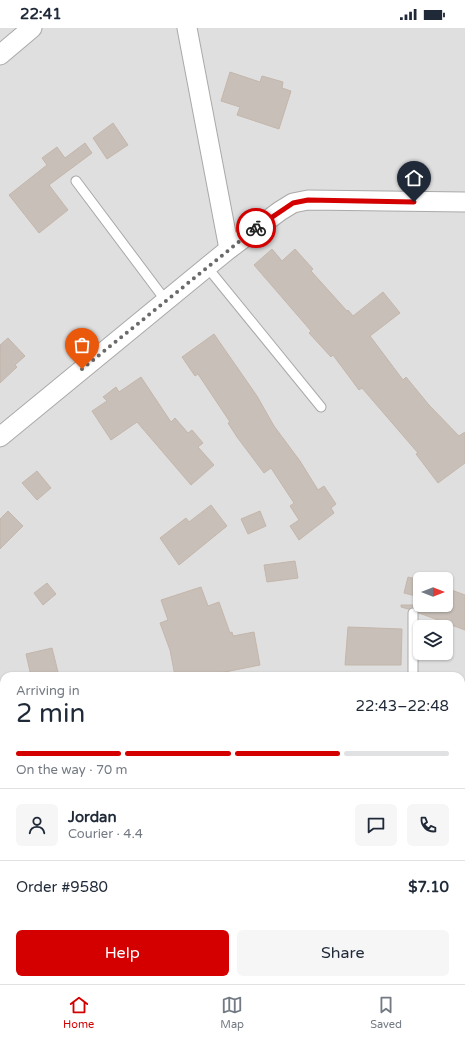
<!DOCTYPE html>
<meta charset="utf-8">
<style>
:root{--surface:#fff;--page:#f6f6f7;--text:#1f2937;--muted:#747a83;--line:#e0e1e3;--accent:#d40000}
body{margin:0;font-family:"Varela Round",sans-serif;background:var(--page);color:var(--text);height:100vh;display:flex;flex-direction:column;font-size:15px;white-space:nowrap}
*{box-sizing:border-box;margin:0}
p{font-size:13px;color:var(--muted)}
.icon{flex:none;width:22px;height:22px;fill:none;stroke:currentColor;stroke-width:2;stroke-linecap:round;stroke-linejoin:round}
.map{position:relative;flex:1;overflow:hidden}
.drawer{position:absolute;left:0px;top:644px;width:465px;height:312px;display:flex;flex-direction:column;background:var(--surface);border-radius:12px 12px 0 0;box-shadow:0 1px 3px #0004}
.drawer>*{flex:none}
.needle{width:26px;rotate:90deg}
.buttons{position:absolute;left:413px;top:544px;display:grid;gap:8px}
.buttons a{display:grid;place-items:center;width:40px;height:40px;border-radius:6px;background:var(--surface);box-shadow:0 1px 3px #0004;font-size:20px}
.pin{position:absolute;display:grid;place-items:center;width:34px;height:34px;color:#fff;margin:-41px -17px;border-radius:50% 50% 50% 0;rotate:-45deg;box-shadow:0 0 4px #0007}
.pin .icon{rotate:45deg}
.courier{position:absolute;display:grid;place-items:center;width:40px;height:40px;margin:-20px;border:3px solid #d40000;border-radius:50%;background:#fff;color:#222;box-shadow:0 1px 5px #0007}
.overview em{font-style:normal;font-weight:600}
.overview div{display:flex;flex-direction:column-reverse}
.overview{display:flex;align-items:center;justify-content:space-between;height:68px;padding:0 16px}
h1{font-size:26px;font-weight:600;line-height:30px}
.bar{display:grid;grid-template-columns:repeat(4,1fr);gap:6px 4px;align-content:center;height:48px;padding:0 16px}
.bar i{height:5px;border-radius:3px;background:var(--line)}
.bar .active{background:var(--accent)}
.bar p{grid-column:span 4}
.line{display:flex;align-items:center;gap:10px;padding:0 16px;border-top:1px solid var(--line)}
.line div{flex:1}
.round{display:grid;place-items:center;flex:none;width:42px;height:42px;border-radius:6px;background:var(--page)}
.action{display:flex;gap:8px;margin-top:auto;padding:8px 16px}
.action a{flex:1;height:46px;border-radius:6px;background:var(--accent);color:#fff;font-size:16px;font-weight:600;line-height:46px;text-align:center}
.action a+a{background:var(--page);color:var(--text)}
.status{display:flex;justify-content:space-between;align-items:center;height:28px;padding:0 20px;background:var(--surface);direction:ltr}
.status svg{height:11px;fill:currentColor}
.tabs{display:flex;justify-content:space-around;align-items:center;height:56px;border-top:1px solid var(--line);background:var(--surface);font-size:11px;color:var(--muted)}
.tabs a{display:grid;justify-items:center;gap:2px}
.tabs .active{color:var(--accent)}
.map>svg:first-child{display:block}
.residential{fill:#e0dfdf;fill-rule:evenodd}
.building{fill:#c7bfb8;stroke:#c4b6ab}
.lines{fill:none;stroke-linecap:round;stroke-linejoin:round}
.service-casing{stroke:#a9a9a9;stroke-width:11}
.minor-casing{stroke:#a9a9a9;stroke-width:21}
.service{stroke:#fff;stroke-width:9}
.minor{stroke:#fff;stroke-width:19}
.done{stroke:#6b6a68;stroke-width:4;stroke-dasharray:0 7.2}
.route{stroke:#d40000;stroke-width:5}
</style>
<div class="status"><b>22:41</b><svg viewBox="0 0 49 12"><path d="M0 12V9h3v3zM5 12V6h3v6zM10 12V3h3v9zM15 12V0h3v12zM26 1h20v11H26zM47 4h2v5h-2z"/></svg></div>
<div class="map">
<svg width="465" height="956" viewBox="0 0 465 956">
<rect width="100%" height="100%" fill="#f2efe9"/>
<path class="residential" d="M 0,0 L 465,0 L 465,956 L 0,956 ZM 420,551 L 446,551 L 446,577 L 420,577 ZM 420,599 L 446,599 L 446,625 L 420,625 ZM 4,648 L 461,648 L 461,952 L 4,952 Z"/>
<g class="building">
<path d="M 230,44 L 260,54 L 262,48 L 283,54 L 282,60 L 291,63 L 279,101 L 237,87 L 240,79 L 221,73 Z"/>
<path d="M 113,95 L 128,117 L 107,131 L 93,110 Z"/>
<path d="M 85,115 L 92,125 L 49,157 L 68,182 L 39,205 L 9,167 L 47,137 L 42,130 L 57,119 L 65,130 Z"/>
<path d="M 272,221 L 282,233 L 295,221 L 313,241 L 311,243 L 347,283 L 348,282 L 353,288 L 383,264 L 400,285 L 370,308 L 403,352 L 406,349 L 429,377 L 459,408 L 465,404 L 465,435 L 438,455 L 416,426 L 418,425 L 362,360 L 359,362 L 333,327 L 331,329 L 309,305 L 311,303 L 254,237 Z"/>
<path d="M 214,306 L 257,368 L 274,398 L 300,433 L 318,462 L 324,458 L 336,476 L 331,480 L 334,485 L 299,512 L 290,498 L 299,492 L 290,478 L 294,475 L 271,440 L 264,445 L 237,409 L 228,395 L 230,394 L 198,346 L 195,348 L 182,329 Z"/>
<path d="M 8,310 L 25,328 L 15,337 L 17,339 L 0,355 L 0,317 Z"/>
<path d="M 141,349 L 171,394 L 175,390 L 188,405 L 192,402 L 203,415 L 198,419 L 214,437 L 191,457 L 137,394 L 111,412 L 92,383 L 107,373 L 103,369 L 116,359 L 119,364 Z"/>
<path d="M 37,443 L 51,460 L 37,472 L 22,455 Z"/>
<path d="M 211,477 L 227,498 L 179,537 L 160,510 L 186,490 L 189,494 Z"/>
<path d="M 8,483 L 23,498 L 0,521 L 0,491 Z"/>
<path d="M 260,483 L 266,498 L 248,506 L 241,491 Z"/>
<path d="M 295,533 L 298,550 L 267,554 L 264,537 Z"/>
<path d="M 408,549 L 420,552 L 420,569 L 404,565 Z"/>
<path d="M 47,555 L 56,566 L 43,577 L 34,565 Z"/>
<path d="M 201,559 L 208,578 L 219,574 L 230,605 L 232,604 L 233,608 L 254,604 L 260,637 L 205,648 L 175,648 L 170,622 L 160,595 L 168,592 L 161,572 Z"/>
<path d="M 446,560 L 465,567 L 465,602 L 419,585 L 416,580 L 408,581 L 401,579 L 401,577 L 446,577 Z"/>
<path d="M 348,599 L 402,601 L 401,637 L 345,637 Z"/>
<path d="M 52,620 L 59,648 L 31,648 L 26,626 Z"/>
</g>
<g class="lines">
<defs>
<g id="service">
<path d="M 76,153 L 166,273"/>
<path d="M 207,239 L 321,379"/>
<path d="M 413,648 L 413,585"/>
</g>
<g id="minor">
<path d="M 187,0 L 229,221"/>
<path d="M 0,27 L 32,0"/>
<path d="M 0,409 L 229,221 L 280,183 L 293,175 L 308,172 L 465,174"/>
<path d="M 0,794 L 4,794"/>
<path d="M 461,807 L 465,807"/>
<path d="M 200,956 L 200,952"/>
</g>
</defs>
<use href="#service" class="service-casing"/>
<use href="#minor" class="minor-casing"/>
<use href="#service" class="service"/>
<use href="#minor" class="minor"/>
</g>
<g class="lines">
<path class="done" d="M 82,341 L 256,200"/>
<path class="route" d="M 256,200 L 293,175 L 308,172 L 414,174"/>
</g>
</svg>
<div class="buttons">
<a><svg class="needle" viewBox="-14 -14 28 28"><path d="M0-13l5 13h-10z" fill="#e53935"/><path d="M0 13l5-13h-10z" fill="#747a83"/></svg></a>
<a><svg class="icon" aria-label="layers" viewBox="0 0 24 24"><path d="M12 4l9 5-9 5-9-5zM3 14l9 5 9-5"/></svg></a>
</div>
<div class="pin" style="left:82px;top:341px;background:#ea580c"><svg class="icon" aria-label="bag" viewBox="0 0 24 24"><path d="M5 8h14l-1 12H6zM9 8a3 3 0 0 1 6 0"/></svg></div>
<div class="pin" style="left:414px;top:174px;background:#1f2937"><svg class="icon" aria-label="home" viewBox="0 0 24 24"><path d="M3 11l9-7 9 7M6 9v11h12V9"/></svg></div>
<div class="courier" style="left:256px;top:200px"><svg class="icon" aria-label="bike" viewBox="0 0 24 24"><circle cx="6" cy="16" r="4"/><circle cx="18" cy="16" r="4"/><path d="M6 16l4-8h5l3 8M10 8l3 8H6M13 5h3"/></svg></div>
<section class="drawer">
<div class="overview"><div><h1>2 min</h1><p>Arriving in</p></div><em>22:43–22:48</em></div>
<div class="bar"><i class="active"></i><i class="active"></i><i class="active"></i><i></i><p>On the way · 70 m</p></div>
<div class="line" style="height:72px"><a class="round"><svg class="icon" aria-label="person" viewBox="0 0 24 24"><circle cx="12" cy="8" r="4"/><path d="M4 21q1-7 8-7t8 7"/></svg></a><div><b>Jordan</b><p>Courier · 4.4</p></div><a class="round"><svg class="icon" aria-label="chat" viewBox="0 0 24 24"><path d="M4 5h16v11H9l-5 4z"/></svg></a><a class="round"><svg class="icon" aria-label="phone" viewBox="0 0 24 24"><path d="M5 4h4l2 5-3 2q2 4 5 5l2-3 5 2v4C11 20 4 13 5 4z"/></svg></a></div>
<div class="line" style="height:52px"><div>Order #9580</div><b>$7.10</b></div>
<div class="action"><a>Help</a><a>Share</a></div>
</section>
</div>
<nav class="tabs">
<a class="active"><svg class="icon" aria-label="home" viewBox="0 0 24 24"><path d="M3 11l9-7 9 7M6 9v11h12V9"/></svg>Home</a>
<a><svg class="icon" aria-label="map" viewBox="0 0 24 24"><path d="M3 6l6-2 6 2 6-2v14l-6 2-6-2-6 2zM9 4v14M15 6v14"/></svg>Map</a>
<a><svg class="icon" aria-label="saved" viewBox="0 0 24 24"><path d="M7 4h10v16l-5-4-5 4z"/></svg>Saved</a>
</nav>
